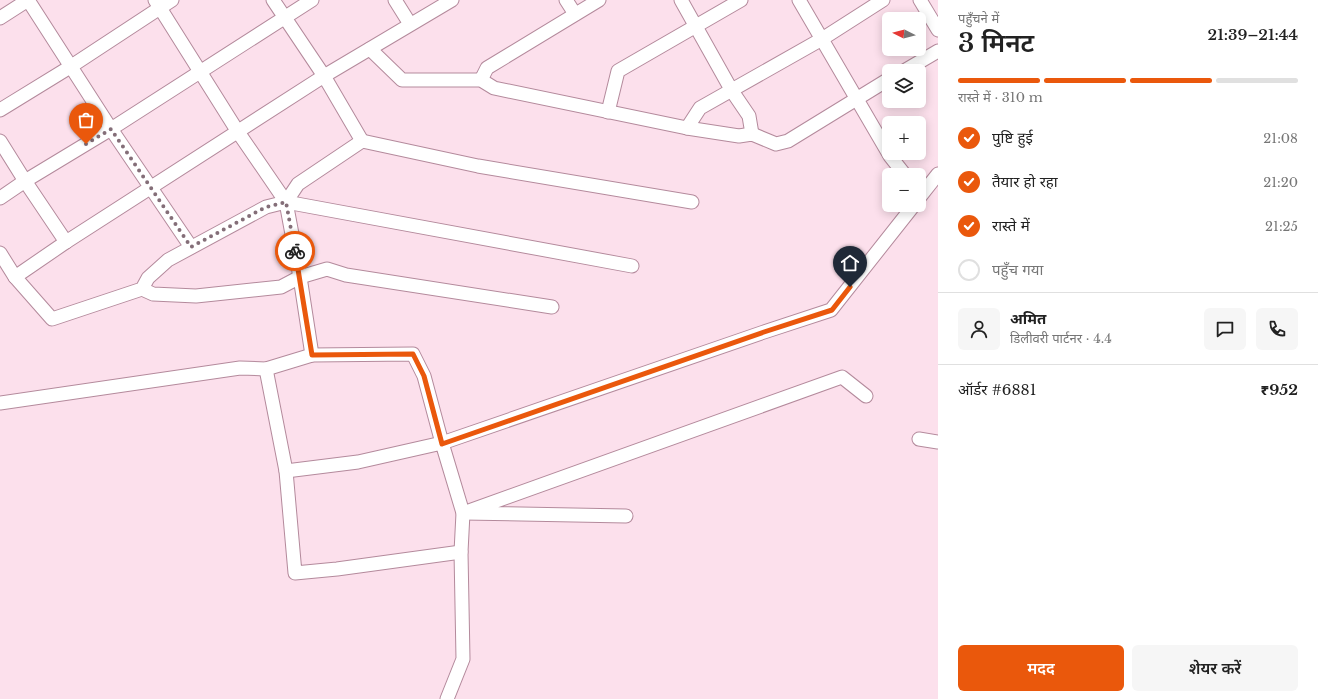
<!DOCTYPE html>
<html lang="hi">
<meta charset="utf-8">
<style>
:root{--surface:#fff;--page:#f6f6f6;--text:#222;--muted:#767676;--line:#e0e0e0;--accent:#ea580c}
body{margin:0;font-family:"Libre Baskerville","Noto Sans Devanagari",serif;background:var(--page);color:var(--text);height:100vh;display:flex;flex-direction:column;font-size:15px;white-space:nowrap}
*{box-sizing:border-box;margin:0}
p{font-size:13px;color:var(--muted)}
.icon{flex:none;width:22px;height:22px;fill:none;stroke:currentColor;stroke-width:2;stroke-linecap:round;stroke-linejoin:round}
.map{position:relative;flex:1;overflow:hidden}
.sheet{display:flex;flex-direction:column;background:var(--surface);width:380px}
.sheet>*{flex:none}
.needle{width:26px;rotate:276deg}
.fabs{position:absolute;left:882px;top:12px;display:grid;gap:8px}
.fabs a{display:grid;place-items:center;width:44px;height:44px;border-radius:6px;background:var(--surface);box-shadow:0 2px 10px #0003;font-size:20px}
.pin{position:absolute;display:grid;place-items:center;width:34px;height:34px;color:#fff;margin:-41px -17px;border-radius:50% 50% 50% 0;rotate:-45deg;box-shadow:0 0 4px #0007}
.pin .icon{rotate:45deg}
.courier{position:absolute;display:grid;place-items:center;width:40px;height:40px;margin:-20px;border:3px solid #ea580c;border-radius:50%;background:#fff;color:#222;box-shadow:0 1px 5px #0007}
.headline em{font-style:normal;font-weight:600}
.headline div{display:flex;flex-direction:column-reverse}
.headline{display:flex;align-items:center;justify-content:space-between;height:68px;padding:0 20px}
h1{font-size:26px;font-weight:600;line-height:30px}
.bar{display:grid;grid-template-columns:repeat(4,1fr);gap:6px 4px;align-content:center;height:48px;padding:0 20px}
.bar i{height:5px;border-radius:3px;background:var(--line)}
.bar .active{background:var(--accent)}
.bar p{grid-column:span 4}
.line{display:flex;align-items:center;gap:10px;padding:0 20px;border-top:1px solid var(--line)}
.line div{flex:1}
.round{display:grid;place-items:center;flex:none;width:42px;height:42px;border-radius:6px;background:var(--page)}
ol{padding:0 20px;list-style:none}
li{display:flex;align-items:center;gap:12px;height:44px}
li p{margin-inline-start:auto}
li .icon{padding:4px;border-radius:50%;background:var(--accent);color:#fff;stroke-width:4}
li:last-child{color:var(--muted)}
li i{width:22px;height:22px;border:2px solid var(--line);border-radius:50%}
.button{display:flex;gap:8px;margin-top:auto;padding:8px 20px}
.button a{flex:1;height:46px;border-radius:6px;background:var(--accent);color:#fff;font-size:16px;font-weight:600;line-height:46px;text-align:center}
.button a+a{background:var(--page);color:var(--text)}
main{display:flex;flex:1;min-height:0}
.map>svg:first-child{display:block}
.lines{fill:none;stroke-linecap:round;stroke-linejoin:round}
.street-casing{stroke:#b48a9c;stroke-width:15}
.street{stroke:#fff;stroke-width:13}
.done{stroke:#846e78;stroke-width:4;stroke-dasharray:0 7.2}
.route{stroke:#ea580c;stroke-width:5}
</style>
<main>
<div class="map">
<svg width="938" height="699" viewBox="0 0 938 699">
<rect width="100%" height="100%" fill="#fce0ec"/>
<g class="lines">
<defs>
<g id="street">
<path d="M 28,0 L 111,129 L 191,247"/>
<path d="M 155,0 L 238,132 L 286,202 L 300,277 L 312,355"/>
<path d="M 273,0 L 324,76 L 362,141"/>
<path d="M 395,0 L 410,24"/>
<path d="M 566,0 L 575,14"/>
<path d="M 681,0 L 732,91 L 749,116 L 752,134"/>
<path d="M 799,0 L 890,156 L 905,175"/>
<path d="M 920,0 L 938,30"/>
<path d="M 0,18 L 28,0"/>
<path d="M 370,49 L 402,80 L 481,80 L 494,88 L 687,128 L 739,136 L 752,134 L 776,144 L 788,141 L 889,79"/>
<path d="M 904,71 L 938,51"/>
<path d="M 481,80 L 487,68 L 599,0"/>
<path d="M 0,110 L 70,67 L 172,0"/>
<path d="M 608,112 L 618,71 L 741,0"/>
<path d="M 687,128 L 700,108 L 822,39 L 883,0"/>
<path d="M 0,141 L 25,181 L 66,242"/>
<path d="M 0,198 L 25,181 L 111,129 L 312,0"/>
<path d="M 919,198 L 938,174"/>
<path d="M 286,202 L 298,184 L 362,141 L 478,166 L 692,202"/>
<path d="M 0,253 L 15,277 L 52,319 L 142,289 L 148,278 L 168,260 L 266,207 L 286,202 L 632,266"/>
<path d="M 15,277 L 66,242 L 324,76 L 452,0"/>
<path d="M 142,289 L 153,294 L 196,296 L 281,287 L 300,277 L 327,269 L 346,275 L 552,307"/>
<path d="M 266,369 L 286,471 L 295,573 L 337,569 L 461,552"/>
<path d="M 0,403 L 240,368 L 266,369 L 312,355 L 413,354 L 424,376 L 442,443 L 764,332 L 831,310 L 914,205"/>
<path d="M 919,439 L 938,442"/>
<path d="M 286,471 L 358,462 L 442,443 L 463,513 L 461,552 L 463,659 L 447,699"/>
<path d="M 626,516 L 463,513 L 842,377 L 866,396"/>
</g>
</defs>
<use href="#street" class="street-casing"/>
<use href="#street" class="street"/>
</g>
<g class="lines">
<path class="done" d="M 86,144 L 111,129 L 191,247 L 266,207 L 286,202 L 295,251"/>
<path class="route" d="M 295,251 L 312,355 L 413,354 L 424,376 L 442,444 L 764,332 L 832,310 L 850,287"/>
</g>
</svg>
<div class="fabs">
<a><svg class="needle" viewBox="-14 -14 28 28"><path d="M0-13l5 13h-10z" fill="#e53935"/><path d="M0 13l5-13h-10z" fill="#767676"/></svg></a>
<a><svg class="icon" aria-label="layers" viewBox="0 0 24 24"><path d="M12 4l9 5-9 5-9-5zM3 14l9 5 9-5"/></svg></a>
<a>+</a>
<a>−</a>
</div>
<div class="pin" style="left:86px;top:144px;background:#ea580c"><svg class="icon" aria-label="bag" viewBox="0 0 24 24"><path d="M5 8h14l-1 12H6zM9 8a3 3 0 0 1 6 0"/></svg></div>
<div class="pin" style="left:850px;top:287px;background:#1f2937"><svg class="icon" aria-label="home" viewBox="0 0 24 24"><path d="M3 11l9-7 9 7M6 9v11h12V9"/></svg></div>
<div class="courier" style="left:295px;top:251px"><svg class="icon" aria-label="bike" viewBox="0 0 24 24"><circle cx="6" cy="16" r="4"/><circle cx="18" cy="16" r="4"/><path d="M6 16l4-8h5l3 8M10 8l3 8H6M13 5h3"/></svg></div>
</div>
<section class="sheet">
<div class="headline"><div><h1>3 मिनट</h1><p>पहुँचने में</p></div><em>21:39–21:44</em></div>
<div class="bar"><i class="active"></i><i class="active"></i><i class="active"></i><i></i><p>रास्ते में · 310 m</p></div>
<ol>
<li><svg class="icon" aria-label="check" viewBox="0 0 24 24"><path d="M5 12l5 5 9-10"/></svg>पुष्टि हुई<p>21:08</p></li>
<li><svg class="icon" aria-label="check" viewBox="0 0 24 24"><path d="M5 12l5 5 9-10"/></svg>तैयार हो रहा<p>21:20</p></li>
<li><svg class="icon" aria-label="check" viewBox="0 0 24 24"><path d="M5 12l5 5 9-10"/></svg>रास्ते में<p>21:25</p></li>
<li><i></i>पहुँच गया</li>
</ol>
<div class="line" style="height:72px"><a class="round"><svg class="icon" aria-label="person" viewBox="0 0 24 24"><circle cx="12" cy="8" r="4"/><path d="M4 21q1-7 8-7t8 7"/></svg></a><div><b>अमित</b><p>डिलीवरी पार्टनर · 4.4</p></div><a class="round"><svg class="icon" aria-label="chat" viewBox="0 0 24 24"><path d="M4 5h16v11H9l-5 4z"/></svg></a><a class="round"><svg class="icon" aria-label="phone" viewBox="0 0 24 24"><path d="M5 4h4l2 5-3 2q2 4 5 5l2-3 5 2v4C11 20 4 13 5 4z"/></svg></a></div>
<div class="line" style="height:52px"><div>ऑर्डर #6881</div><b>₹952</b></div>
<div class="button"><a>मदद</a><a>शेयर करें</a></div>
</section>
</main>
